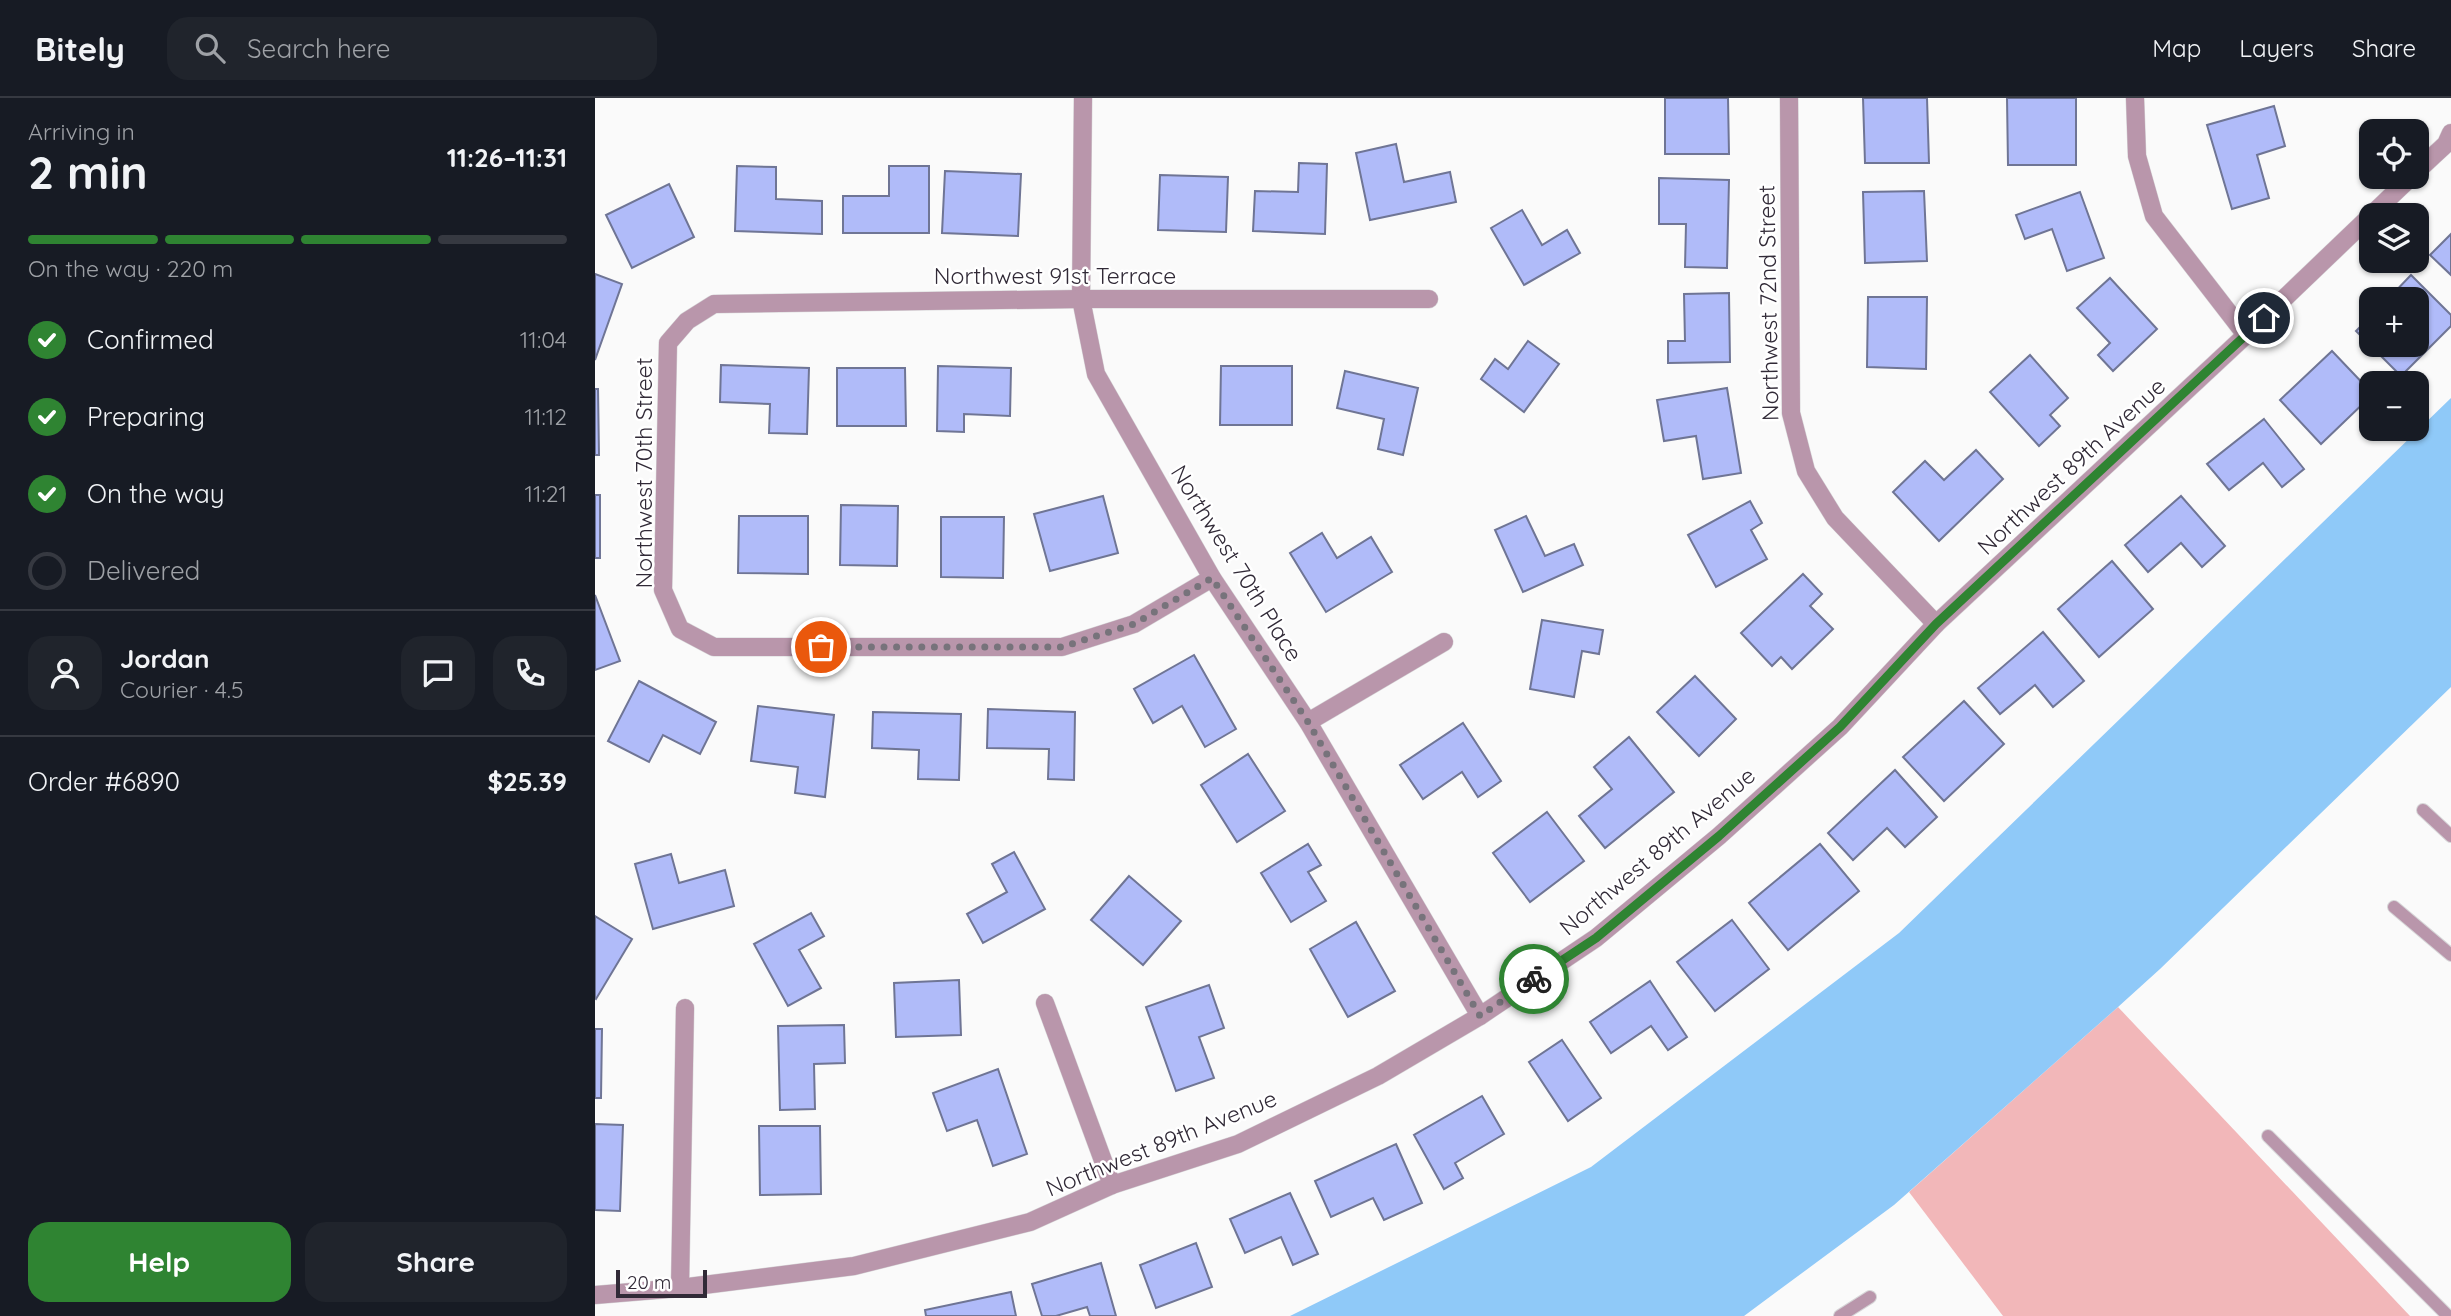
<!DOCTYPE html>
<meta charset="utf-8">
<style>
:root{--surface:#171b24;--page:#20242c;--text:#f1f3f6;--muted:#9ea1a6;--line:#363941;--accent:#2f8432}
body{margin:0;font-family:Quicksand,sans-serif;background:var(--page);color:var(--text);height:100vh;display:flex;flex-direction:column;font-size:26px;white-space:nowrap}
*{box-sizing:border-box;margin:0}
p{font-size:23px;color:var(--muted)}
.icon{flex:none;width:38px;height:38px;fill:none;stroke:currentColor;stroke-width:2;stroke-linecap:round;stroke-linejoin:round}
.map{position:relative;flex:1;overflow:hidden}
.sheet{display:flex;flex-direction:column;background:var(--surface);width:595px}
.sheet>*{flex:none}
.buttons{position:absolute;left:1764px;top:21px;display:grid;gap:14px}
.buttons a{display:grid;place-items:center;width:70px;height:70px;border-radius:14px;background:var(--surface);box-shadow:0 2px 5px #0004;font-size:35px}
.scale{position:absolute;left:21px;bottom:18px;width:91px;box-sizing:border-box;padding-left:7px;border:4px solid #312a37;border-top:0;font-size:19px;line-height:24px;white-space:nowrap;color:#312a37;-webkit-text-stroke:5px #fff;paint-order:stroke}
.pin{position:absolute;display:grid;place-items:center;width:60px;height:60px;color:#fff;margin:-30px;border:4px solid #fff;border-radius:50%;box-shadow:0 2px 7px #0007}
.courier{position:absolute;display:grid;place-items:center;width:70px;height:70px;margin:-35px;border:5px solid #2f8432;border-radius:50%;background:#fff;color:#222;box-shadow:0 2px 9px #0007}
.summary em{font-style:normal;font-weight:700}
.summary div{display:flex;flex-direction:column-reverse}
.summary{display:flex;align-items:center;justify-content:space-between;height:119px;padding:0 28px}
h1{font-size:46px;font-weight:700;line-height:52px}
.bar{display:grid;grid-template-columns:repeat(4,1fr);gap:10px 7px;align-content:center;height:84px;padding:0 28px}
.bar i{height:9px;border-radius:5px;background:var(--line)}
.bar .current{background:var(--accent)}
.bar p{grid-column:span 4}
.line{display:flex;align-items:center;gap:18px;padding:0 28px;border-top:2px solid var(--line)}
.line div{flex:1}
.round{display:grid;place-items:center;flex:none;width:74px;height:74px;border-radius:21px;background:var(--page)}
ol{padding:0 28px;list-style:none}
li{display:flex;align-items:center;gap:21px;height:77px}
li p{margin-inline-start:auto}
li .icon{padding:7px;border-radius:50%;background:var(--accent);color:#fff;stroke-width:4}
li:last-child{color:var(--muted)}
li i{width:38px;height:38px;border:4px solid var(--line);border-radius:50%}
.cta{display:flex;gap:14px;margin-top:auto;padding:14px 28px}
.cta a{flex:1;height:80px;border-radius:21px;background:var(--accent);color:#fff;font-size:28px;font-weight:700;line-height:80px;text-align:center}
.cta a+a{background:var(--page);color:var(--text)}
header{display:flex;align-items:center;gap:42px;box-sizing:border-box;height:98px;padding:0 35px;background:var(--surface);border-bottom:2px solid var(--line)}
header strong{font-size:33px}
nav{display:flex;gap:38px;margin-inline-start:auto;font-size:24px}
.search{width:490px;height:63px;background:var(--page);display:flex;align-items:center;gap:18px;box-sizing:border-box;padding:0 24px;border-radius:21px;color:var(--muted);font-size:26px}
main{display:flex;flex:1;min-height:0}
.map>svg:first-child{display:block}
.green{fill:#f2b7b9}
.water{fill:#8fc9f8}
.building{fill:#b0bbf9;stroke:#6f7595;stroke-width:2}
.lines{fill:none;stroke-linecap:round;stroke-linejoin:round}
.lane-casing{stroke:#d6d5d7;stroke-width:14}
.street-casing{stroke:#d6d5d7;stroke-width:19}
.lane{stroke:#b996ab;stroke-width:12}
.street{stroke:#b996ab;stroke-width:18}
.done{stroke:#77737b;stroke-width:7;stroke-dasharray:0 12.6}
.route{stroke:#2f8432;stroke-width:9}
.labels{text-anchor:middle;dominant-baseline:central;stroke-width:5;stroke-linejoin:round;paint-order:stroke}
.street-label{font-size:23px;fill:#312a37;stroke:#fff}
</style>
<header>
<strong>Bitely</strong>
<div class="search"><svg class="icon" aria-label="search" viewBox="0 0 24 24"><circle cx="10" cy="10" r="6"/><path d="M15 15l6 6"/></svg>Search here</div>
<nav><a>Map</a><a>Layers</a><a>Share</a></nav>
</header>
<main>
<section class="sheet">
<div class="summary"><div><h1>2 min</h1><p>Arriving in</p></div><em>11:26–11:31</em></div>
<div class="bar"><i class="current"></i><i class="current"></i><i class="current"></i><i></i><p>On the way · 220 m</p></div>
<ol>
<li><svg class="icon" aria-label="check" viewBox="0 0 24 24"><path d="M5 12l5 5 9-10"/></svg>Confirmed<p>11:04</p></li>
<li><svg class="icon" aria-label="check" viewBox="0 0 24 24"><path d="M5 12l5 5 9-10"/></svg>Preparing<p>11:12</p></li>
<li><svg class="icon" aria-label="check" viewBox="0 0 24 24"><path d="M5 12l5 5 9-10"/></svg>On the way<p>11:21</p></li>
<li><i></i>Delivered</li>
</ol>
<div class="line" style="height:126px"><a class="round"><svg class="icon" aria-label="person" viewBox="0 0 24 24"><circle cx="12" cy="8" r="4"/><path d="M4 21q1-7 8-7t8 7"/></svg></a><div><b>Jordan</b><p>Courier · 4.5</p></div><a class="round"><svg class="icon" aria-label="chat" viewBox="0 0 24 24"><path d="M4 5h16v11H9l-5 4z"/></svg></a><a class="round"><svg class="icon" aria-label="phone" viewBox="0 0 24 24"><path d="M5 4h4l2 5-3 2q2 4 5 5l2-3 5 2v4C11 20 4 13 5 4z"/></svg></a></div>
<div class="line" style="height:91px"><div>Order #6890</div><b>$25.39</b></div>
<div class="cta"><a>Help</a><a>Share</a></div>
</section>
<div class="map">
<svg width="1856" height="1218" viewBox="0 0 1856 1218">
<rect width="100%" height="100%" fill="#fafafa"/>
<path class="green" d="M 1523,909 L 1815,1218 L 1408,1218 L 1314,1094 Z"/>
<path class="water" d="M 1856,300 L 1856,589 L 1565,871 L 1523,909 L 1299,1107 L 1149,1218 L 695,1218 L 996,1069 L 1304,835 Z"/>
<g class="building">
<path d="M 1070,0 L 1133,0 L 1134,56 L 1070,56 Z"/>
<path d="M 1268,0 L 1332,0 L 1334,65 L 1270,65 Z"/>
<path d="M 1412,0 L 1481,0 L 1481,67 L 1413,67 Z"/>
<path d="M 1679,8 L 1690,48 L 1662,57 L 1674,100 L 1637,111 L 1612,27 Z"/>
<path d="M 801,46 L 809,84 L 855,74 L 861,104 L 775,122 L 761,55 Z"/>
<path d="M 704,65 L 732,66 L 730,136 L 658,133 L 660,93 L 703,94 Z"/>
<path d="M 142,68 L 181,69 L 181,101 L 227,103 L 227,136 L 140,133 Z"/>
<path d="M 294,68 L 334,68 L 334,135 L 248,135 L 248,98 L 294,98 Z"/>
<path d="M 350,73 L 426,76 L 423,138 L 347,135 Z"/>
<path d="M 565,77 L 633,79 L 631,134 L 563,132 Z"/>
<path d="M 1064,80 L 1134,82 L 1132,170 L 1090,169 L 1091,126 L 1064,126 Z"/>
<path d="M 74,86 L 99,139 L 37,170 L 11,117 Z"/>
<path d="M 1329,93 L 1332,163 L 1270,165 L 1268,94 Z"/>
<path d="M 1485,94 L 1509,160 L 1472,173 L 1457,131 L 1430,141 L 1421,117 Z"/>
<path d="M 927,112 L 947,147 L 972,132 L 985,155 L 929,187 L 896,130 Z"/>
<path d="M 1856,136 L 1856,177 L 1835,157 Z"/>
<path d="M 0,176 L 27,186 L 0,262 Z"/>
<path d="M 1816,177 L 1856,217 L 1856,228 L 1806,278 L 1761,233 L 1776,218 L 1776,247 L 1822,247 L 1822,201 L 1793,201 Z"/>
<path d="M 1515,180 L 1562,231 L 1518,273 L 1503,257 L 1515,245 L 1482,210 Z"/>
<path d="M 1134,195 L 1135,264 L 1073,265 L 1073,243 L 1090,243 L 1089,196 Z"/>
<path d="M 1273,199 L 1332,199 L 1331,271 L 1272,269 Z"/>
<path d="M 933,243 L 964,266 L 929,314 L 886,281 L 900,261 L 913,271 Z"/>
<path d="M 1737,253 L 1776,294 L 1776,298 L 1726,346 L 1685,302 Z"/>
<path d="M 1435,257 L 1473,300 L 1455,317 L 1465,328 L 1444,348 L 1395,294 Z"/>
<path d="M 126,267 L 214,270 L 212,336 L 174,335 L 175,306 L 125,304 Z"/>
<path d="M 343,268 L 416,270 L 415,318 L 369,316 L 369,334 L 342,333 Z"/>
<path d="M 626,268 L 697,268 L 697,327 L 625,327 Z"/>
<path d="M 242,270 L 310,270 L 311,328 L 242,328 Z"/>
<path d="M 750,273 L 823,290 L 808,357 L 783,351 L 789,321 L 742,310 Z"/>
<path d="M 1132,290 L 1146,375 L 1108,381 L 1101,338 L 1069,343 L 1062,302 Z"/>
<path d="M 0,291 L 3,291 L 4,357 L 0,357 Z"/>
<path d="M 1669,321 L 1709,371 L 1687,389 L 1668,365 L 1634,392 L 1612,366 Z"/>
<path d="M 1381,352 L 1408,381 L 1344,443 L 1298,394 L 1330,363 L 1349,382 Z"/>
<rect x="0" y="397" width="5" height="63"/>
<path d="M 508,398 L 523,455 L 455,473 L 439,416 Z"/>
<path d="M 1586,398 L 1630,448 L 1607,469 L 1586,445 L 1553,474 L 1530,447 Z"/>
<path d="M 1155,403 L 1167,425 L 1156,432 L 1172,461 L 1121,489 L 1093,437 Z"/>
<path d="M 246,407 L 303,408 L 302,468 L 245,467 Z"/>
<path d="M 144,418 L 213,418 L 213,476 L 143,475 Z"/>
<path d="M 931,418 L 950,458 L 979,446 L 988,467 L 928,494 L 900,432 Z"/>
<path d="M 346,419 L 409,419 L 408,480 L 346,479 Z"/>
<path d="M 727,435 L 742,460 L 776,439 L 797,474 L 731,514 L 695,455 Z"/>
<path d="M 1517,463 L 1558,511 L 1504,559 L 1463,511 Z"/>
<path d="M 1208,476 L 1227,496 L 1215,508 L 1238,531 L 1197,571 L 1186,559 L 1177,568 L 1146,535 Z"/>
<path d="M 0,497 L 25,563 L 0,572 Z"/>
<path d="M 947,522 L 1008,532 L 1004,556 L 987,553 L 979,599 L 935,591 Z"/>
<path d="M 1448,534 L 1489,583 L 1458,609 L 1440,587 L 1405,616 L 1383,590 Z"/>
<path d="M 599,557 L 641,631 L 610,649 L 587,608 L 558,625 L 539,591 Z"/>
<path d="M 1100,578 L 1141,621 L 1104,658 L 1062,614 Z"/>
<path d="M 44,583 L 121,624 L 105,656 L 68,637 L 54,664 L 13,643 Z"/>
<path d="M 1369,603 L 1409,646 L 1349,703 L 1308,659 Z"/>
<path d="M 163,608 L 239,617 L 230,699 L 200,695 L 203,669 L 156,663 Z"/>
<path d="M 393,611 L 480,614 L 479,682 L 453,681 L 454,651 L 392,650 Z"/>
<path d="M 278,614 L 366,616 L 364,682 L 323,681 L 324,652 L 277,650 Z"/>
<path d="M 868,625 L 906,683 L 883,699 L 867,674 L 828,701 L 805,667 Z"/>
<path d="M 1034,639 L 1079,694 L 1010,750 L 984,718 L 1017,691 L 999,669 Z"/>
<path d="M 653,656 L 690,713 L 642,744 L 606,687 Z"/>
<path d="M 1300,672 L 1342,719 L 1310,749 L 1292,730 L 1258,762 L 1233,735 Z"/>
<path d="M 952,714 L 989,763 L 935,804 L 898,755 Z"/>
<path d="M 713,746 L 726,767 L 713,774 L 731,803 L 696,824 L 666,775 Z"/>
<path d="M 1225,746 L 1264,793 L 1193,852 L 1154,805 Z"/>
<path d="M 419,754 L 450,811 L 388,845 L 372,816 L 412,794 L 397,766 Z"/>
<path d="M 76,756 L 84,785 L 130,772 L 139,808 L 58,831 L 40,766 Z"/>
<path d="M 534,778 L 586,823 L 548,867 L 496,822 Z"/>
<path d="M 216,815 L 229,838 L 204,852 L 226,890 L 193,908 L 159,846 Z"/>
<path d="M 0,818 L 37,841 L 1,901 L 0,900 Z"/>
<path d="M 1137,822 L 1174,871 L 1120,913 L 1082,864 Z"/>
<path d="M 761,824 L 800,893 L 753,919 L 715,851 Z"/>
<path d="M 364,882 L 366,937 L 301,939 L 299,885 Z"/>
<path d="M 1055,883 L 1092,939 L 1073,952 L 1056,928 L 1016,955 L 995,924 Z"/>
<path d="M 614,887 L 629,930 L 604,939 L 619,980 L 581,993 L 551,909 Z"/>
<path d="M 249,927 L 250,965 L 219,966 L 220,1011 L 185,1012 L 183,928 Z"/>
<path d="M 0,931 L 7,931 L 6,1000 L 0,1000 Z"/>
<path d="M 967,942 L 1006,1000 L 973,1023 L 934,964 Z"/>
<path d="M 403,971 L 432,1056 L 398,1068 L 382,1022 L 352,1033 L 338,995 Z"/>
<path d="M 887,998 L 909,1036 L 860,1065 L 868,1080 L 849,1091 L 819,1037 Z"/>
<path d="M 0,1026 L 28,1027 L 25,1113 L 0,1112 Z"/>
<path d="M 164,1028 L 225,1028 L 226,1096 L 165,1097 Z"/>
<path d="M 801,1046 L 827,1105 L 789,1122 L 778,1100 L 736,1119 L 720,1083 Z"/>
<path d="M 695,1095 L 723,1156 L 698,1167 L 686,1139 L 650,1155 L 635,1121 Z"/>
<path d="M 601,1145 L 617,1189 L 561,1210 L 545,1167 Z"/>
<path d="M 506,1165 L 521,1218 L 495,1218 L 492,1209 L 461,1218 L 447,1218 L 437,1186 Z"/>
<path d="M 416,1194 L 421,1218 L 331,1218 L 330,1212 Z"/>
</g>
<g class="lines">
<defs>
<g id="lane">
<path d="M 1828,712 L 1856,738"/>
<path d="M 1799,809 L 1856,857"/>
<path d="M 1673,1038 L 1853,1218"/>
<path d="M 1245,1218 L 1275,1199"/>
</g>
<g id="street">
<path d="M 488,0 L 486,201 L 501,276 L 617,480 L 713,624 L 885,918"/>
<path d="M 1194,0 L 1196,315 L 1211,373 L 1240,420 L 1341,526"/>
<path d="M 1540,0 L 1542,58 L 1559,118 L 1651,237"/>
<path d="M 1822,73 L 1851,46 L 1856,35"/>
<path d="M 617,480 L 539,526 L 467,549 L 119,549 L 85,531 L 68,492 L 73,245 L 92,223 L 119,206 L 486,201 L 834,201"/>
<path d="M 713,624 L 849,544"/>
<path d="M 450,905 L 517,1087"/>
<path d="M 85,1190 L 90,910"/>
<path d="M 0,1197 L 85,1190 L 259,1168 L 435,1124 L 517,1087 L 643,1046 L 783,978 L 885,918 L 1001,840 L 1124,738 L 1245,629 L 1341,526 L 1651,237 L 1816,79"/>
</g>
</defs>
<use href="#lane" class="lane-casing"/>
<use href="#street" class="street-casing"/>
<use href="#lane" class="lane"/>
<use href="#street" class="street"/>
</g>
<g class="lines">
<path class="done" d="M 226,549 L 467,549 L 539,526 L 617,480 L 713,624 L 885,918 L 939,881"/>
<path class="route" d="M 939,881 L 1001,840 L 1124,738 L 1245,629 L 1341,526 L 1669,220"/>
</g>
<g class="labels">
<g class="street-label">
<text x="460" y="177">Northwest 91st Terrace</text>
<text transform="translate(1173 205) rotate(-91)">Northwest 72nd Street</text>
<text transform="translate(1476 368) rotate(-43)">Northwest 89th Avenue</text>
<text transform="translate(48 375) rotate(-90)">Northwest 70th Street</text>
<text transform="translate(642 465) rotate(58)">Northwest 70th Place</text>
<text transform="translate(1062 753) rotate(-40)">Northwest 89th Avenue</text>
<text transform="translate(566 1045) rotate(-22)">Northwest 89th Avenue</text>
</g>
</g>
</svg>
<div class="buttons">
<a><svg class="icon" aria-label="locate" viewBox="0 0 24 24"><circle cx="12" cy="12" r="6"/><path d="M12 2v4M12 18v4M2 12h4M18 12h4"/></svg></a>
<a><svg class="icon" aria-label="layers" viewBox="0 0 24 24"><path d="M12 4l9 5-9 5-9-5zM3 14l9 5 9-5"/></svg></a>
<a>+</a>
<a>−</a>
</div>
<div class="scale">20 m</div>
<div class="pin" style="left:226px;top:549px;background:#ea580c"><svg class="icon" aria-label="bag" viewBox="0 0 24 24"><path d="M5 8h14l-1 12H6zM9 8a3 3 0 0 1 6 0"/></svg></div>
<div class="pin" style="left:1669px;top:220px;background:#1f2937"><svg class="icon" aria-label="home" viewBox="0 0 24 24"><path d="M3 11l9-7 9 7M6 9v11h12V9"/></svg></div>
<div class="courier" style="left:939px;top:881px"><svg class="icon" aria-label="bike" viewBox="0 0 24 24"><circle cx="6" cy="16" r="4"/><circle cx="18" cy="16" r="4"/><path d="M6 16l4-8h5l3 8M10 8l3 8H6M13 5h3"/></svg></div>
</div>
</main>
